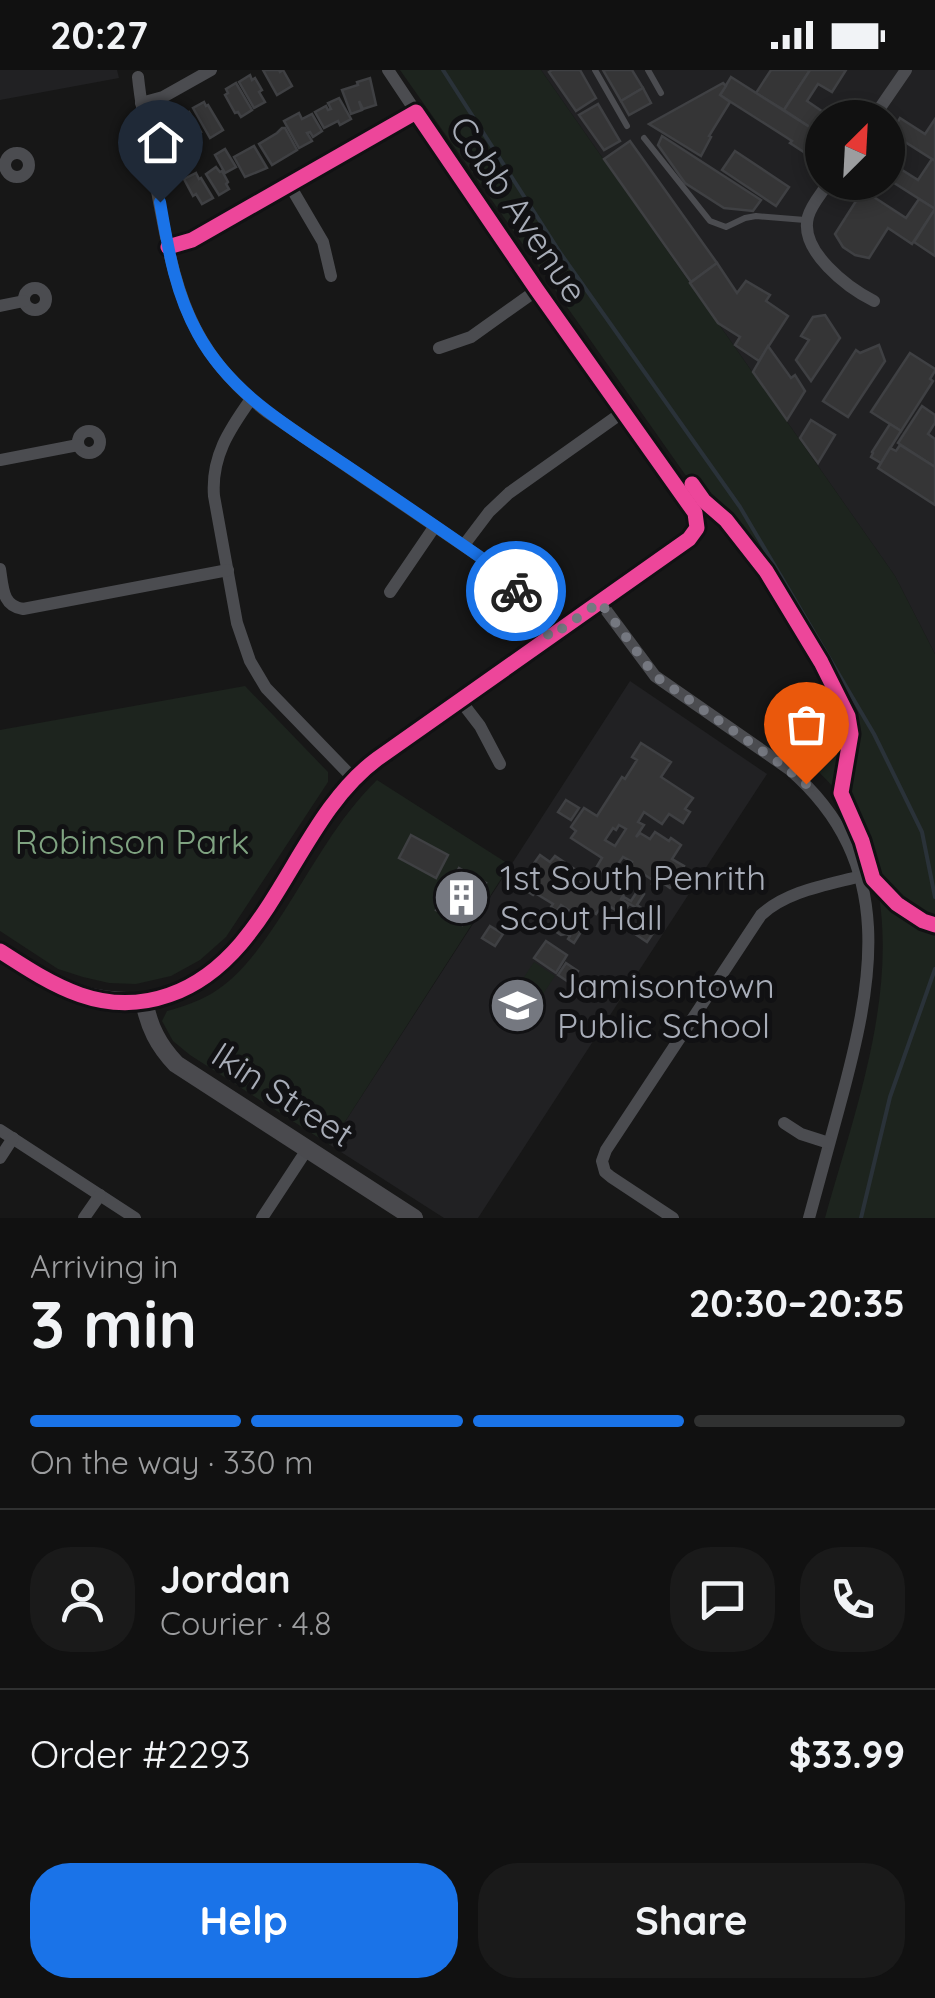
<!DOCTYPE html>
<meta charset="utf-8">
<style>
:root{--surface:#111;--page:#1a1a1a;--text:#f1f3f6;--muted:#9c9d9f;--line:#303131;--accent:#1a73e8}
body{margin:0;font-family:Quicksand,sans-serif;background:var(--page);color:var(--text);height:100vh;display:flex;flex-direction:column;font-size:38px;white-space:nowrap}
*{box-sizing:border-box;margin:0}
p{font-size:32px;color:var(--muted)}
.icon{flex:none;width:55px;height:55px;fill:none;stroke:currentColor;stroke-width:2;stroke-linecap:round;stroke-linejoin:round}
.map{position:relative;height:1148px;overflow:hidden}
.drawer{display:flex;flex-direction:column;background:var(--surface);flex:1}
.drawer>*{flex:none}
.needle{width:65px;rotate:24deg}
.tools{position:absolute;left:805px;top:30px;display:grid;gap:20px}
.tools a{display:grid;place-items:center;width:100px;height:100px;border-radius:50%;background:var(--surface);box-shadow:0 5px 15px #0003,0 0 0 2px var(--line);font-size:50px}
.pin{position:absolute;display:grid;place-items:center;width:85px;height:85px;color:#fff;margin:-102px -42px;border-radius:50% 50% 50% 0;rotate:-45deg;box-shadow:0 0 10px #0007}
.pin .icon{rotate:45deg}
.courier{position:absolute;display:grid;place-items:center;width:100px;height:100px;margin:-50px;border:8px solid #1a73e8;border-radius:50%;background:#fff;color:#222;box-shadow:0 2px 12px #0007}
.headline em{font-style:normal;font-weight:700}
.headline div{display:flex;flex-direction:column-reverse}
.headline{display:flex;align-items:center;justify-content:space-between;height:170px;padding:0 30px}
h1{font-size:65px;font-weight:700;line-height:75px}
.bar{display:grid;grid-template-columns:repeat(4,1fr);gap:15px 10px;align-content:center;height:120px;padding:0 30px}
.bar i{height:12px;border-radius:8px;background:var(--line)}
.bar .selected{background:var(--accent)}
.bar p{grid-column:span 4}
.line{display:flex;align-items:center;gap:25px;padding:0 30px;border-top:2px solid var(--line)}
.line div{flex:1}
.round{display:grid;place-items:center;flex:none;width:105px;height:105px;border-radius:40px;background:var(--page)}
.action{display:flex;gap:20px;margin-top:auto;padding:20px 30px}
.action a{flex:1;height:115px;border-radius:40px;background:var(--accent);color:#fff;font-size:40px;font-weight:700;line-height:115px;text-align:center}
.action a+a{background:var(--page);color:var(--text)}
.status{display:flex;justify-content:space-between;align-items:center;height:70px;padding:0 50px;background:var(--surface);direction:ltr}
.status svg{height:28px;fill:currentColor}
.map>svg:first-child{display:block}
.built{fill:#212123;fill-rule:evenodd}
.green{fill:#1d241e}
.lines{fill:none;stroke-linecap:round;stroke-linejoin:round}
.stream{stroke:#2a3239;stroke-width:4}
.building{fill:#353536;stroke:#3f4043;stroke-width:2.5;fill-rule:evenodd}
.lane{stroke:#4b4c50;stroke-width:6}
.street{stroke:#4b4c50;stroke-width:12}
.secondary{stroke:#4a4a4e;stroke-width:18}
.cycleway-casing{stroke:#111113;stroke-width:21}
.cycleway{stroke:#ed469a;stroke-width:15}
.done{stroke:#757880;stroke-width:10;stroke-dasharray:0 18}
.route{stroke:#1a73e8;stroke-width:12}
.labels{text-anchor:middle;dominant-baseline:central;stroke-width:10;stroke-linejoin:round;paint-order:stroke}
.street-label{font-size:35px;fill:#a8adb8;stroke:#111113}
.park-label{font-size:35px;fill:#7fa381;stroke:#111113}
.poi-label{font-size:35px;fill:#a8adb8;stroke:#111113;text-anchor:start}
</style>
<div class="status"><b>20:27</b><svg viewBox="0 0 49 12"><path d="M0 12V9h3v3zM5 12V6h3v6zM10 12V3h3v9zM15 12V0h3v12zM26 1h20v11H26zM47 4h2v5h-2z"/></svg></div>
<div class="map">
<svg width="935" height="1148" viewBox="0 0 935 1148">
<rect width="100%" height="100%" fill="#171717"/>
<g class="built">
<path d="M 0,0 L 117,0 L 119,8 L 0,30 Z"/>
<path d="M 541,0 L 935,0 L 935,584 L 895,506 ZM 822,48 L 888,48 L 888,112 L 822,112 Z"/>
<path d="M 630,611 L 767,704 L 478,1148 L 444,1148 L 330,1075 Z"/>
</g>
<g class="green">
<path d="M 400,0 L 541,0 L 895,506 L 935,584 L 935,1148 L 825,1148 C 861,1019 919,871 852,743 C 841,723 823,706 806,690 L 846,663 L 820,603 L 782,542 Z"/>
<path d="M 245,616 L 328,702 L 328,712 L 226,867 L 200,890 L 171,906 L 136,914 L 109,913 L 83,907 L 58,899 L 0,861 L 0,660 Z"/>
<path d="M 377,710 L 510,795 L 330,1075 L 190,985 L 173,971 L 162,951 L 167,941 C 182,937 197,932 211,924 C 242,906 263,873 283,843 C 312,798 338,748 377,710 Z"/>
<path d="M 534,892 L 555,906 L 528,947 L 507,933 Z"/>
</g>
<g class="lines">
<g class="stream">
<path d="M 443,0 L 561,184 L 740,437 L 874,664 L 922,762 L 935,827"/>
<path d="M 861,1148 L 890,1027 L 935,899"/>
</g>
</g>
<g class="building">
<path d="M 263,0 L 279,0 L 280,2 L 283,0 L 292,16 L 277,25 Z"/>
<path d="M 552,0 L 580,0 L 596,28 L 576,41 L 549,2 Z"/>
<path d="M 603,0 L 632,0 L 643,18 L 621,31 Z"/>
<path d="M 771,0 L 810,0 L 784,40 L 756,23 Z"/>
<path d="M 810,0 L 846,0 L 832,22 L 818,14 L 807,31 L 826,44 L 822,48 L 822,65 L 784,40 Z"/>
<path d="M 250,5 L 252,10 L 255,8 L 262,20 L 259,22 L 265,32 L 254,38 L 239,12 Z"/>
<path d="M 731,7 L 822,65 L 822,80 L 816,90 L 790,73 L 792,71 L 720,25 Z"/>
<path d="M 370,8 L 376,35 L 363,39 L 359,31 L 362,40 L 351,44 L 342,20 L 358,15 L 357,12 Z"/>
<path d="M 236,13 L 252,40 L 241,47 L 238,42 L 235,43 L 225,25 L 228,23 L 226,19 Z"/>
<path d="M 723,13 L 726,16 L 720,25 L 730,32 L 709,66 L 711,67 L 701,86 L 649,54 Z"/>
<path d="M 643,18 L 651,33 L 629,45 L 621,31 Z"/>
<path d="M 339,28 L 351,49 L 340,55 L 338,51 L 324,58 L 315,42 L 326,36 L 328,40 L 331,39 L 328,33 Z"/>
<path d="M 204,32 L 206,36 L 208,35 L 223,60 L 210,68 L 193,38 Z"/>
<path d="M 598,34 L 620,71 L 604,80 L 579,45 Z"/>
<path d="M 189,42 L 201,62 L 188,69 L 183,60 L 176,64 L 170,53 Z"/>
<path d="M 299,43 L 302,49 L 312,44 L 322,61 L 313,67 L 310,62 L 307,63 L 312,71 L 299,78 L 284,51 Z"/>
<path d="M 900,48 L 925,64 L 935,49 L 935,91 L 891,63 Z"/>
<path d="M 282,58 L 285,58 L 297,80 L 272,95 L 259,74 L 277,63 Z"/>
<path d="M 662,66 L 761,130 L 753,141 L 724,138 L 685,113 L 658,75 Z"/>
<path d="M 630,71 L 717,193 L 691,212 L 604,89 Z"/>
<path d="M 254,76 L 267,98 L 245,107 L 234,87 Z"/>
<path d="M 225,79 L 236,97 L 225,103 L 215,85 Z"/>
<path d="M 735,81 L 789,117 L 776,136 L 722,100 Z"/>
<path d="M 932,89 L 935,91 L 935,139 L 888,109 L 888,98 L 891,93 L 918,110 Z"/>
<path d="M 216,97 L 220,102 L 222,101 L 228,112 L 226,114 L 229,119 L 219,125 L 206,104 Z"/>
<path d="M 196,103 L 199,109 L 201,108 L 213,128 L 202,134 L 196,124 L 193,126 L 184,109 Z"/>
<path d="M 863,120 L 906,148 L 919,129 L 935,139 L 912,174 L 888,158 L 869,188 L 855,185 L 843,177 L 835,164 Z"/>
<path d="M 935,139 L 935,186 L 914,172 Z"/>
<path d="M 717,193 L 737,223 L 746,211 L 770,225 L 766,231 L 788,246 L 759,291 L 735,275 L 740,267 L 718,253 L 690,213 Z"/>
<path d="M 825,245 L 840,268 L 811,311 L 796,290 L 809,270 L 801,266 L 813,247 Z"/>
<path d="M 879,275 L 885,291 L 848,347 L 823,331 L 856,280 L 860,283 Z"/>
<path d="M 768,276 L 791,308 L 795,305 L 805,321 L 787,350 L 753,302 Z"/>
<path d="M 910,283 L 935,299 L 935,301 L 930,309 L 933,311 L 901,361 L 871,342 Z"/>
<path d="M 922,336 L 935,345 L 935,353 L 928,364 L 935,369 L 935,397 L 898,373 Z"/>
<path d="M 811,350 L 835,365 L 818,393 L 800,368 Z"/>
<path d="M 890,354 L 901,361 L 881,393 L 871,387 L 873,383 L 872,382 Z"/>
<path d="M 900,375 L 935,397 L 935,435 L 878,398 L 890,378 L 896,381 Z"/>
<path d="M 641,673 L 671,692 L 661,707 L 693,728 L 685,739 L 690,742 L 683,753 L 669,744 L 662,754 L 644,742 L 638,752 L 644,755 L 636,767 L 640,763 L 650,769 L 655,762 L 669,771 L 671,768 L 681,775 L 672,789 L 684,796 L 670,818 L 663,813 L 659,819 L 652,814 L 654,811 L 636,799 L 634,802 L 628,798 L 632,792 L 623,787 L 616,797 L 625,803 L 619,812 L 628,818 L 621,829 L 629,834 L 622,844 L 604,833 L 596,844 L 589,839 L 576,859 L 581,862 L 574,873 L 568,869 L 570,866 L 566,864 L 561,865 L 552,859 L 558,848 L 570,856 L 577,846 L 561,835 L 557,841 L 551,837 L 553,834 L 535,823 L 533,825 L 525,820 L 529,815 L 522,810 L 540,785 L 550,792 L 555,786 L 579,802 L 574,809 L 584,816 L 582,818 L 588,823 L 602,802 L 596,798 L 602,788 L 571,768 L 576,761 L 571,757 L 584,738 L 597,746 L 622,707 L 625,709 L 637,690 L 632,687 ZM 619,755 L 626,759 L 615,776 L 605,770 L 613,758 L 616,760 Z"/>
<path d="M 566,730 L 579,738 L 571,750 L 558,742 Z"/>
<path d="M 411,765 L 448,785 L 436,808 L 399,788 Z"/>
<path d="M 459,798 L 486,813 L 462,855 L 436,840 Z"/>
<path d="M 638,820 L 644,824 L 637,835 L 649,843 L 648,845 L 623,830 L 624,827 L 631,831 Z"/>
<path d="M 644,843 L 660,853 L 647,872 L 632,862 Z"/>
<path d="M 490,856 L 503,864 L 495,876 L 482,868 Z"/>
<path d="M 546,871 L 567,885 L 556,903 L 534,888 Z"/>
<path d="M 566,893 L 578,901 L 570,913 L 558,905 Z"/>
</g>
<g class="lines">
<g class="lane">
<path d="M 595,0 L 627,56"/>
<path d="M 648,0 L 661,23"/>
<path d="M 644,68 L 710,151 L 726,157 L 745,148 L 756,146 L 805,150"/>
</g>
<g class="street">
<path d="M 388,0 L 416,42"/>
<path d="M 138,7 C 142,45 150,83 157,121 C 175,217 186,278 267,342 L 489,493 L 516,521 L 550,567"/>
<path d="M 141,33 L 163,27 L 211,0"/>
<path d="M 873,48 L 906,0"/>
<circle cx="17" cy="95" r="12"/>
<path d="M 829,112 C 822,123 811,135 808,147 C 799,181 848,218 874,231"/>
<path d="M 289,114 L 323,172 L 331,206"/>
<circle cx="35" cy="229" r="11"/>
<path d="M 0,236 L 24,231"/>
<path d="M 439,278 L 471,267 L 537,220"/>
<path d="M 251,329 C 229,360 211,387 214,426 L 237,553 L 250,591 L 266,618 L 353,708"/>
<circle cx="89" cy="372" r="11"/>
<path d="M 0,390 L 78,375"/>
<path d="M 464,475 L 489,442 L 509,423 L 623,342"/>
<path d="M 0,499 C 3,517 2,536 23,539 L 228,500"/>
<path d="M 390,522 L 435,456"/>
<path d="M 600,532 L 655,606 L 789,699 C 899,794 873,913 839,1038 C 829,1074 819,1111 809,1148"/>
<path d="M 460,630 L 480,656 L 500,694"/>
<path d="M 144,931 C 181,923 211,907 237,880 L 338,727 L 363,699 L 689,469 C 698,462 700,453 695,443 L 537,220 L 416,42 L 192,170 L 168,177"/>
<path d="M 784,1053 L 801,1064 L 829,1073"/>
<path d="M 0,1060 L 135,1148"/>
<path d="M 0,1088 L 13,1068"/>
<path d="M 84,1148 L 100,1125"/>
<path d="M 262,1148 L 308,1078"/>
<path d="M 673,1148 L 611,1107 L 605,1102 L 602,1091 L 606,1080 L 761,845 C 787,821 827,815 861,806"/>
</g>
<path class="secondary" d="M 0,881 C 53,916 79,933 144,931 C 149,957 158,975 176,994 L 414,1148"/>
<defs>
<g id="cycleway">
<path d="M 692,414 L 704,431 L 726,450 L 766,501 L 821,592 L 848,646 L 851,664 L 841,723 L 862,771 L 873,809 L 897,834 L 923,851 L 935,855"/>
<path d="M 0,881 C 54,916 103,948 169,925 C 273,889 293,751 377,689 L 689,469 L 697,458 L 695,443 L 537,220 L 416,42 L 192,170 L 168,177"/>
</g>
</defs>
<use href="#cycleway" class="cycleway-casing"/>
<use href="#cycleway" class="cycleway"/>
</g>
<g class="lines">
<path class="done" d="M 516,521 L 550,567 L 600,532 L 655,606 L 778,692 L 806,714"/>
<path class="route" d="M 160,132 C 168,178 175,223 198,264 C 231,324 289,357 344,394 C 393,427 442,460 490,494 L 516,521"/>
</g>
<defs>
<symbol id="building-disc" viewBox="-11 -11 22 22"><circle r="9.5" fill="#757880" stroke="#111113"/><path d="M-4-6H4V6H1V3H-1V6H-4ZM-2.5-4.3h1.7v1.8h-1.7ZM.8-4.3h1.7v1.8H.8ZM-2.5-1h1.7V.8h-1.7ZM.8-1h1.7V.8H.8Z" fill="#fff"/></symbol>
<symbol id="school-disc" viewBox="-11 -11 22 22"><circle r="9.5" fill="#757880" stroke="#111113"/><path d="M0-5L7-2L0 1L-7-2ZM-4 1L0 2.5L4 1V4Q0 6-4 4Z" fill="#fff"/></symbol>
</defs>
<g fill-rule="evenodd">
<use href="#building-disc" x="430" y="796" width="63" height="63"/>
<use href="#school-disc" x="486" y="904" width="63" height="63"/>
</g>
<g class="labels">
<g class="street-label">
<text transform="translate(519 139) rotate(56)">Cobb Avenue</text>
<text transform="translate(283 1024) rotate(33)">Ikin Street</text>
</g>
<g class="park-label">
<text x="132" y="771">Robinson Park</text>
</g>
<g class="poi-label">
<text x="500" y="807">1st South Penrith<tspan x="500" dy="40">Scout Hall</tspan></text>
<text x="557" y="915">Jamisontown<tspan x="557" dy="40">Public School</tspan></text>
</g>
</g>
</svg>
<div class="tools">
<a><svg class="needle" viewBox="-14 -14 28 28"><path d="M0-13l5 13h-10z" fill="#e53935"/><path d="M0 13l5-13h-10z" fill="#9c9d9f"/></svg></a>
</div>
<div class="pin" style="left:806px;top:714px;background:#ea580c"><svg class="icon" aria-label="bag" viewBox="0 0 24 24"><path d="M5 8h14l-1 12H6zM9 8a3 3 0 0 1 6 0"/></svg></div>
<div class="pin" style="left:160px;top:132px;background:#1f2937"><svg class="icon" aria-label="home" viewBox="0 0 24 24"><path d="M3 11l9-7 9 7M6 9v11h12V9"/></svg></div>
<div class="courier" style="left:516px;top:521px"><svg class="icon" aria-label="bike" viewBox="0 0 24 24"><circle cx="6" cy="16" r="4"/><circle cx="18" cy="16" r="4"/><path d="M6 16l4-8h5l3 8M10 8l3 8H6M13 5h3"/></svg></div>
</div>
<section class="drawer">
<div class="headline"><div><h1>3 min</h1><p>Arriving in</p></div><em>20:30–20:35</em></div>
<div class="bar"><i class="selected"></i><i class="selected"></i><i class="selected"></i><i></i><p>On the way · 330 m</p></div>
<div class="line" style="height:180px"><a class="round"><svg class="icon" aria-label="person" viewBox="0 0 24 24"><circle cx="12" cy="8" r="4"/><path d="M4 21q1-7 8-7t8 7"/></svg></a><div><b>Jordan</b><p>Courier · 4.8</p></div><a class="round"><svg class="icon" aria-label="chat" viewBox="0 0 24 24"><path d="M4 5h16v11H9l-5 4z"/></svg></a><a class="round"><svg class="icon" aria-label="phone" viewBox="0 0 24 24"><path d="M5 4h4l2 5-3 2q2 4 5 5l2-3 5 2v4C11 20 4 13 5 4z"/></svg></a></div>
<div class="line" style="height:130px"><div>Order #2293</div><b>$33.99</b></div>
<div class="action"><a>Help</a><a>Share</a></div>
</section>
